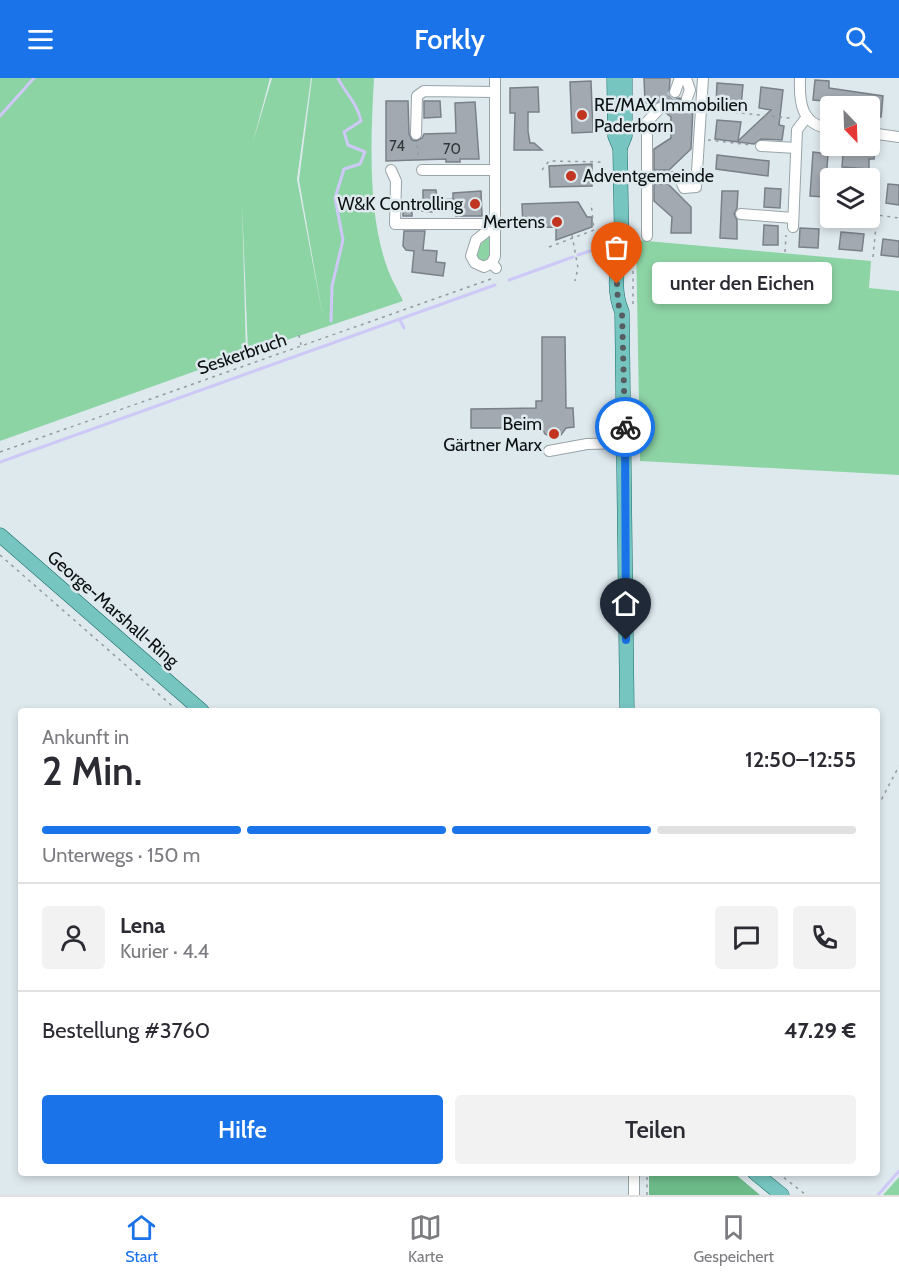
<!DOCTYPE html>
<html lang="de">
<meta charset="utf-8">
<style>
:root{--surface:#fff;--page:#f2f2f3;--text:#2b2b33;--muted:#7c7c81;--line:#e1e1e2;--accent:#1a73e8}
body{margin:0;font-family:Cabin,sans-serif;background:var(--page);color:var(--text);height:100vh;display:flex;flex-direction:column;font-size:22px;white-space:nowrap}
*{box-sizing:border-box;margin:0}
p{font-size:20px;color:var(--muted)}
.icon{flex:none;width:33px;height:33px;fill:none;stroke:currentColor;stroke-width:2;stroke-linecap:round;stroke-linejoin:round}
.map{position:relative;flex:1;overflow:hidden}
.sheet{position:absolute;left:18px;top:630px;width:862px;height:468px;display:flex;flex-direction:column;background:var(--surface);border-radius:6px;box-shadow:0 3px 9px #0003}
.sheet>*{flex:none}
.needle{width:39px;rotate:157deg}
.fabs{position:absolute;left:820px;top:18px;display:grid;gap:12px}
.fabs a{display:grid;place-items:center;width:60px;height:60px;border-radius:6px;background:var(--surface);box-shadow:0 3px 9px #0003;font-size:30px}
.pin{position:absolute;display:grid;place-items:center;width:51px;height:51px;color:#fff;margin:-62px -26px;border-radius:50% 50% 50% 0;rotate:-45deg;box-shadow:0 0 6px #0007}
.pin .icon{rotate:45deg}
.courier{position:absolute;display:grid;place-items:center;width:60px;height:60px;margin:-30px;border:4px solid #1a73e8;border-radius:50%;background:#fff;color:#222;box-shadow:0 2px 8px #0007}
.bubble{position:absolute;height:42px;border-radius:6px;background:var(--surface);box-shadow:0 3px 9px #0003;font-size:20px;font-weight:600;line-height:42px;text-align:center}
.overview em{font-style:normal;font-weight:600}
.overview div{display:flex;flex-direction:column-reverse}
.overview{display:flex;align-items:center;justify-content:space-between;height:102px;padding:0 24px}
h1{font-size:39px;font-weight:600;line-height:45px}
.bar{display:grid;grid-template-columns:repeat(4,1fr);gap:9px 6px;align-content:center;height:72px;padding:0 24px}
.bar i{height:8px;border-radius:4px;background:var(--line)}
.bar .selected{background:var(--accent)}
.bar p{grid-column:span 4}
.line{display:flex;align-items:center;gap:15px;padding:0 24px;border-top:2px solid var(--line)}
.line div{flex:1}
.round{display:grid;place-items:center;flex:none;width:63px;height:63px;border-radius:6px;background:var(--page)}
.button{display:flex;gap:12px;margin-top:auto;padding:12px 24px}
.button a{flex:1;height:69px;border-radius:6px;background:var(--accent);color:#fff;font-size:24px;font-weight:600;line-height:69px;text-align:center}
.button a+a{background:var(--page);color:var(--text)}
header{display:flex;justify-content:space-between;align-items:center;height:78px;padding:0 24px;background:var(--accent);color:#fff;font-size:27px;font-weight:600}
.dock{display:flex;justify-content:space-around;align-items:center;height:84px;border-top:2px solid var(--line);background:var(--surface);font-size:16px;color:var(--muted)}
.dock a{display:grid;justify-items:center;gap:3px}
.dock .selected{color:var(--accent)}
.map>svg:first-child{display:block}
.green{fill:#8dd4a5}
.forest{fill:#6dba89}
.lines{fill:none;stroke-linecap:round;stroke-linejoin:round}
.stream{stroke:#cdc8f6;stroke-width:3}
.building{fill:#a3a9b1;stroke:#7a8088;stroke-width:1.5}
.minor-tunnel{stroke:#bfc9cd;stroke-width:10;stroke-dasharray:10 5;stroke-linecap:butt}
.minor-casing{stroke:#99a4a8;stroke-width:12}
.major-casing{stroke:#166d69;stroke-width:15}
.path{stroke:#939b9f;stroke-width:1.5;stroke-dasharray:3 4.5;stroke-linecap:butt}
.minor{stroke:#fff;stroke-width:10}
.major{stroke:#76c5c1;stroke-width:14}
.done{stroke:#565d60;stroke-width:6;stroke-dasharray:0 10.8}
.route{stroke:#1a73e8;stroke-width:8}
.poi-dot{fill:#c13521;stroke:#dee9ee;stroke-width:2}
.labels{text-anchor:middle;dominant-baseline:central;stroke-width:5;stroke-linejoin:round;paint-order:stroke}
.number-label{font-size:15px;fill:#32373a}
.poi-label{font-size:18px;fill:#0d1113;stroke:#dee9ee;text-anchor:end}
.street-label{font-size:18px;fill:#0d1113;stroke:#dee9ee}
</style>
<header><svg class="icon" aria-label="menu" viewBox="0 0 24 24"><path d="M4 6h16M4 12h16M4 18h16"/></svg>Forkly<svg class="icon" aria-label="search" viewBox="0 0 24 24"><circle cx="10" cy="10" r="6"/><path d="M15 15l6 6"/></svg></header>
<div class="map">
<svg width="899" height="1117" viewBox="0 0 899 1117">
<rect width="100%" height="100%" fill="#dee9ee"/>
<g class="green">
<path d="M 0,0 L 270,0 L 253,64 L 272,0 L 311,0 L 297,101 L 323,240 L 299,102 L 312,0 L 374,0 C 371,57 367,134 387,189 C 391,201 398,212 403,223 L 248,275 L 242,124 L 246,275 L 0,363 Z"/>
<path d="M 489,158 L 492,176 L 487,183 L 478,182 L 475,172 Z"/>
<path d="M 636,162 L 871,183 L 869,210 L 899,213 L 899,397 L 640,383 Z"/>
<path d="M 899,1099 L 899,1117 L 883,1117 Z"/>
</g>
<path class="forest" d="M 649,1095 L 734,1095 L 760,1117 L 649,1117 Z"/>
<g class="lines">
<g class="stream">
<path d="M 0,38 L 34,0"/>
<path d="M 578,177 L 605,168"/>
<path d="M 509,202 L 573,179"/>
<path d="M 400,242 L 404,250"/>
<path d="M 331,243 L 332,208 L 343,162 L 335,120 L 344,91 L 360,86 L 365,74 L 348,67 L 344,54 L 361,43 C 358,26 345,15 338,0"/>
<path d="M 0,384 L 495,207"/>
<path d="M 878,1117 L 899,1093"/>
</g>
</g>
<g class="building">
<path d="M 644,0 L 670,0 L 669,18 L 673,21 L 680,20 L 682,25 L 693,29 L 691,71 L 669,92 L 654,92 L 654,71 L 671,60 L 671,39 L 666,35 L 667,28 L 665,24 L 645,25 Z"/>
<path d="M 815,2 L 829,3 L 829,10 L 883,18 L 881,39 L 870,38 L 870,28 L 835,28 L 836,24 L 813,22 Z"/>
<path d="M 591,3 L 593,54 L 572,55 L 570,4 Z"/>
<path d="M 717,5 L 743,7 L 741,28 L 716,26 Z"/>
<path d="M 538,9 L 539,34 L 528,34 L 528,53 L 530,65 L 534,65 L 542,72 L 514,72 L 515,35 L 510,35 L 510,10 Z"/>
<path d="M 761,9 L 783,12 L 779,47 L 784,48 L 782,62 L 761,61 L 754,66 L 715,61 L 717,42 L 741,44 L 738,63 L 771,32 L 759,30 Z"/>
<path d="M 386,23 L 408,23 L 409,56 L 412,62 L 416,63 L 422,60 L 424,56 L 456,55 L 455,25 L 475,24 L 479,81 L 460,81 L 460,84 L 446,84 L 446,81 L 386,83 Z"/>
<path d="M 424,23 L 440,23 L 441,39 L 424,40 Z"/>
<path d="M 860,68 L 875,69 L 874,81 L 869,81 L 869,91 L 842,89 L 843,75 L 860,76 Z"/>
<path d="M 813,74 L 828,76 L 825,119 L 810,118 Z"/>
<path d="M 717,77 L 769,83 L 768,98 L 716,91 Z"/>
<path d="M 592,86 L 592,108 L 550,109 L 549,88 Z"/>
<path d="M 654,106 L 668,106 L 691,129 L 691,155 L 671,155 L 672,139 L 654,123 Z"/>
<path d="M 888,106 L 899,107 L 899,127 L 886,125 Z"/>
<path d="M 765,110 L 781,111 L 780,130 L 764,129 Z"/>
<path d="M 423,112 L 436,112 L 437,122 L 453,121 L 453,115 L 481,113 L 482,138 L 456,138 L 456,132 L 443,133 L 443,123 L 432,134 L 412,132 L 412,138 L 403,138 L 403,125 L 412,125 L 412,131 L 423,120 Z"/>
<path d="M 722,113 L 738,113 L 737,130 L 734,136 L 737,142 L 737,161 L 720,160 Z"/>
<path d="M 578,124 L 587,139 L 592,139 L 592,149 L 556,162 L 556,149 L 523,150 L 522,126 Z"/>
<path d="M 764,147 L 778,148 L 778,167 L 763,167 Z"/>
<path d="M 800,150 L 819,151 L 818,170 L 799,169 Z"/>
<path d="M 404,153 L 425,153 L 423,172 L 437,173 L 436,184 L 445,185 L 443,198 L 412,194 L 414,173 L 406,172 L 403,168 Z"/>
<path d="M 841,154 L 864,156 L 862,173 L 839,171 Z"/>
<path d="M 883,161 L 899,163 L 899,179 L 881,177 Z"/>
<path d="M 542,259 L 565,259 L 566,330 L 573,330 L 574,349 L 566,350 L 561,357 L 554,360 L 545,356 L 542,350 L 471,350 L 471,331 L 536,330 L 536,323 L 542,323 Z"/>
</g>
<g class="lines">
<path class="minor-tunnel" d="M 660,30 L 675,14"/>
<defs>
<g id="minor">
<path d="M 495,0 L 495,178 L 492,185 L 496,190"/>
<path d="M 686,0 L 690,12 L 687,20"/>
<path d="M 800,0 C 799,25 801,47 831,51"/>
<path d="M 675,14 L 680,0"/>
<path d="M 870,55 L 899,59"/>
<path d="M 416,56 L 417,18 L 424,13 L 493,14"/>
<path d="M 761,68 L 796,70"/>
<path d="M 391,92 L 396,103 L 395,146 L 495,146"/>
<path d="M 422,92 L 495,92"/>
<path d="M 647,99 L 679,99 L 684,110 L 696,109 L 703,0"/>
<path d="M 741,136 L 793,140"/>
<path d="M 793,149 L 797,52 L 806,40"/>
<path d="M 647,158 L 647,44 L 660,30"/>
<path d="M 492,185 L 484,189 L 475,185 L 471,178 L 476,162 L 495,147"/>
<path d="M 549,373 L 587,366 L 625,365"/>
<path d="M 634,1095 L 634,1117"/>
</g>
<g id="major">
<path d="M 614,0 L 615,58 L 620,70 L 622,178 L 624,185"/>
<path d="M 620,70 L 625,58 L 625,0"/>
<path d="M 622,178 C 614,194 615,218 622,234 L 627,633"/>
<path d="M 0,457 L 202,633"/>
<path d="M 755,1095 L 782,1117"/>
</g>
</defs>
<use href="#minor" class="minor-casing"/>
<use href="#major" class="major-casing"/>
<g class="path">
<path d="M 712,32 L 789,40 L 791,43"/>
<path d="M 708,62 L 751,67"/>
<path d="M 417,67 L 419,83"/>
<path d="M 542,92 L 549,83 L 604,84"/>
<path d="M 572,157 L 578,190 L 575,203"/>
<path d="M 608,157 L 609,164"/>
<path d="M 549,169 L 594,152 L 591,125"/>
<path d="M 785,174 L 786,157"/>
<path d="M 873,179 L 877,137 L 899,140"/>
<path d="M 633,193 L 633,227"/>
<path d="M 299,257 L 301,267"/>
<path d="M 0,374 L 494,200"/>
<path d="M 0,477 L 178,633"/>
<path d="M 878,728 L 899,688"/>
<path d="M 778,1095 L 806,1117"/>
<path d="M 647,1117 L 647,1095"/>
</g>
<use href="#minor" class="minor"/>
<use href="#major" class="major"/>
</g>
<g class="lines">
<path class="done" d="M 617,206 L 618,226 L 622,234 L 625,349"/>
<path class="route" d="M 625,349 L 626,562"/>
</g>
<g class="poi-dot">
<circle cx="582" cy="37" r="6"/>
<circle cx="571" cy="98" r="6"/>
<circle cx="475" cy="126" r="6"/>
<circle cx="557" cy="144" r="6"/>
<circle cx="554" cy="356" r="6"/>
</g>
<g class="labels">
<g class="number-label">
<text x="397" y="68">74</text>
<text x="452" y="71">70</text>
</g>
<g class="poi-label">
<text x="594" y="27" text-anchor="start">RE/MAX Immobilien<tspan x="594" dy="21">Paderborn</tspan></text>
<text x="583" y="98" text-anchor="start">Adventgemeinde</text>
<text x="463" y="126">W&amp;K Controlling</text>
<text x="545" y="144">Mertens</text>
<text x="542" y="346">Beim<tspan x="542" dy="21">Gärtner Marx</tspan></text>
</g>
<g class="street-label">
<text transform="translate(242 276) rotate(-19)">Seskerbruch</text>
<text transform="translate(113 531) rotate(41)">George-Marshall-Ring</text>
</g>
</g>
</svg>
<div class="fabs">
<a><svg class="needle" viewBox="-14 -14 28 28"><path d="M0-13l5 13h-10z" fill="#e53935"/><path d="M0 13l5-13h-10z" fill="#7c7c81"/></svg></a>
<a><svg class="icon" aria-label="layers" viewBox="0 0 24 24"><path d="M12 4l9 5-9 5-9-5zM3 14l9 5 9-5"/></svg></a>
</div>
<div class="pin" style="left:617px;top:206px;background:#ea580c"><svg class="icon" aria-label="bag" viewBox="0 0 24 24"><path d="M5 8h14l-1 12H6zM9 8a3 3 0 0 1 6 0"/></svg></div>
<div class="pin" style="left:626px;top:562px;background:#1f2937"><svg class="icon" aria-label="home" viewBox="0 0 24 24"><path d="M3 11l9-7 9 7M6 9v11h12V9"/></svg></div>
<div class="courier" style="left:625px;top:349px"><svg class="icon" aria-label="bike" viewBox="0 0 24 24"><circle cx="6" cy="16" r="4"/><circle cx="18" cy="16" r="4"/><path d="M6 16l4-8h5l3 8M10 8l3 8H6M13 5h3"/></svg></div>
<div class="bubble" style="left:652px;top:184px;width:180px">unter den Eichen</div>
<section class="sheet">
<div class="overview"><div><h1>2 Min.</h1><p>Ankunft in</p></div><em>12:50–12:55</em></div>
<div class="bar"><i class="selected"></i><i class="selected"></i><i class="selected"></i><i></i><p>Unterwegs · 150 m</p></div>
<div class="line" style="height:108px"><a class="round"><svg class="icon" aria-label="person" viewBox="0 0 24 24"><circle cx="12" cy="8" r="4"/><path d="M4 21q1-7 8-7t8 7"/></svg></a><div><b>Lena</b><p>Kurier · 4.4</p></div><a class="round"><svg class="icon" aria-label="chat" viewBox="0 0 24 24"><path d="M4 5h16v11H9l-5 4z"/></svg></a><a class="round"><svg class="icon" aria-label="phone" viewBox="0 0 24 24"><path d="M5 4h4l2 5-3 2q2 4 5 5l2-3 5 2v4C11 20 4 13 5 4z"/></svg></a></div>
<div class="line" style="height:78px"><div>Bestellung #3760</div><b>47.29 €</b></div>
<div class="button"><a>Hilfe</a><a>Teilen</a></div>
</section>
</div>
<nav class="dock">
<a class="selected"><svg class="icon" aria-label="home" viewBox="0 0 24 24"><path d="M3 11l9-7 9 7M6 9v11h12V9"/></svg>Start</a>
<a><svg class="icon" aria-label="map" viewBox="0 0 24 24"><path d="M3 6l6-2 6 2 6-2v14l-6 2-6-2-6 2zM9 4v14M15 6v14"/></svg>Karte</a>
<a><svg class="icon" aria-label="saved" viewBox="0 0 24 24"><path d="M7 4h10v16l-5-4-5 4z"/></svg>Gespeichert</a>
</nav>
